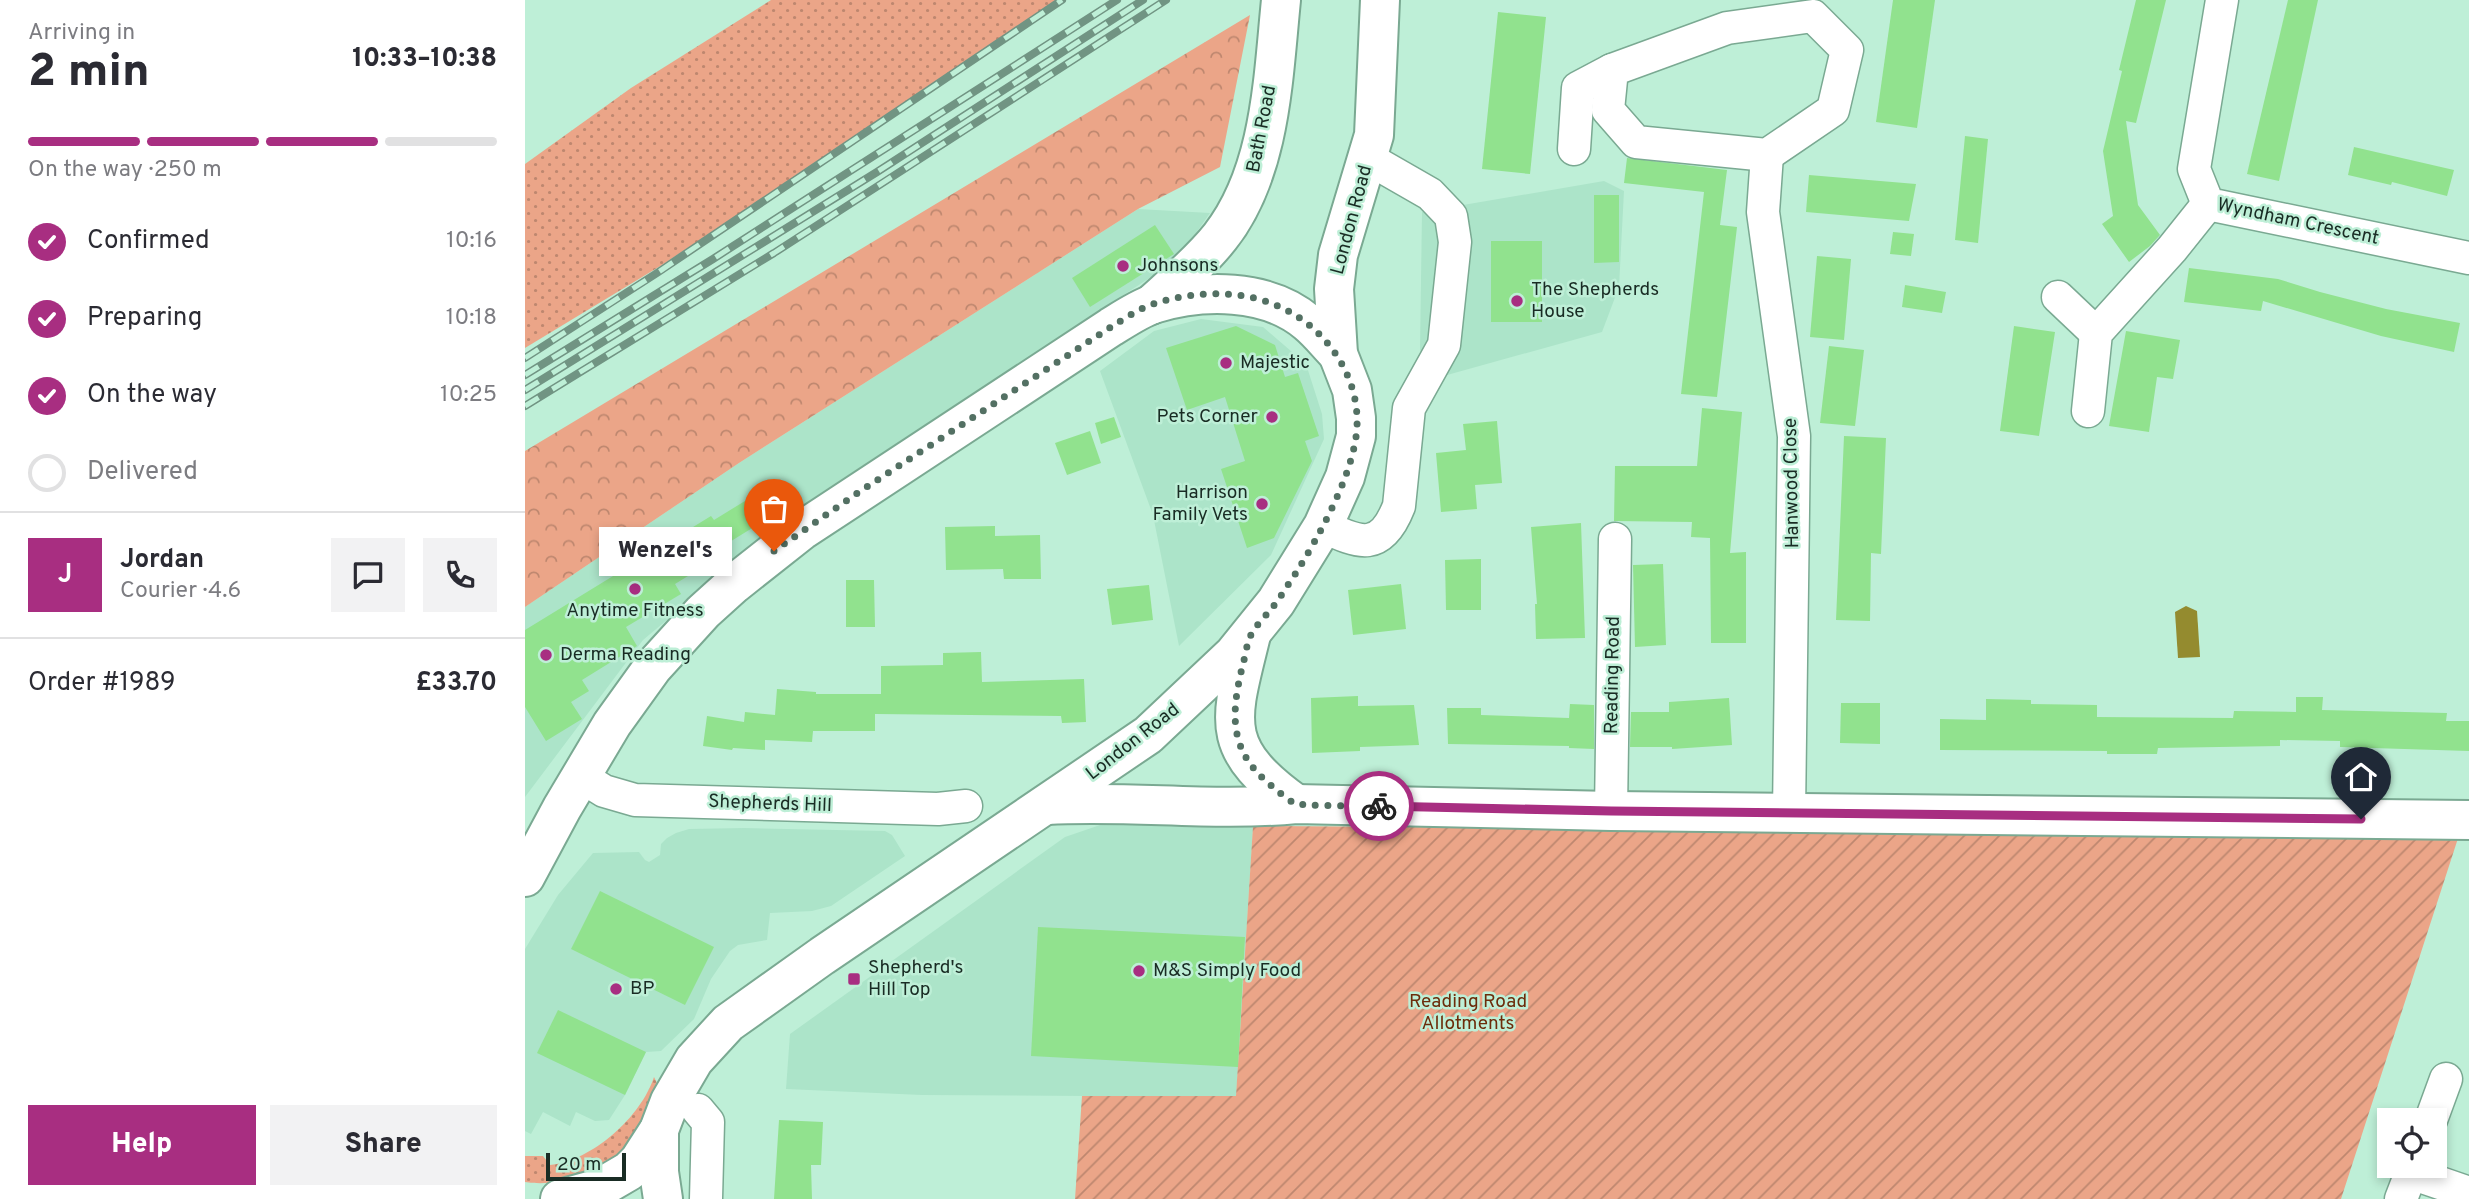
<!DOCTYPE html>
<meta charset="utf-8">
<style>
:root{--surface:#fff;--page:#f2f2f3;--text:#2b2b33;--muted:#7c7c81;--line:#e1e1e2;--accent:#a82e81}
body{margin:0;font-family:Overpass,sans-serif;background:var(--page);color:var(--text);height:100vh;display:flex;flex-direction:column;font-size:26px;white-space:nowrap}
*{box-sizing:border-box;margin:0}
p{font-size:23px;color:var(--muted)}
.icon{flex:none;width:38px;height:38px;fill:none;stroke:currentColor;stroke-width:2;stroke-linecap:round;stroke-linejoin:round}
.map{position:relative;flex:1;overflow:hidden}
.side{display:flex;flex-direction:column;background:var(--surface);width:525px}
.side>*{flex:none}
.buttons{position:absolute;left:1852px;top:1108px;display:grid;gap:14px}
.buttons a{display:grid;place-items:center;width:70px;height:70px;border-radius:0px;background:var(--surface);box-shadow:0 4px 10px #0003;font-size:35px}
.scale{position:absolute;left:21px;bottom:18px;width:80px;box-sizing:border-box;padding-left:7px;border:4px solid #192c24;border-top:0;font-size:19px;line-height:24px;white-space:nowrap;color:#192c24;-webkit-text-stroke:5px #beefd7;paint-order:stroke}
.pin{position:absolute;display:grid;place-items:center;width:60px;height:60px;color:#fff;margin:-72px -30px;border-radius:50% 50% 50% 0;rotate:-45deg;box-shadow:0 0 7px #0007}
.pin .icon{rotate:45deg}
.courier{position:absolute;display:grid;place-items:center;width:70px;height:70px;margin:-35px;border:5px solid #a82e81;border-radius:50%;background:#fff;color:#222;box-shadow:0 2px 9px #0007}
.bubble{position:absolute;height:49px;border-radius:0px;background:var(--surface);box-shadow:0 4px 10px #0003;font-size:23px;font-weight:800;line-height:49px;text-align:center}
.summary em{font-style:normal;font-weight:800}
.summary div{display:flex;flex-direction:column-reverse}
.summary{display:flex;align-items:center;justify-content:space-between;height:119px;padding:0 28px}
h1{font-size:46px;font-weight:800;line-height:52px}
.bar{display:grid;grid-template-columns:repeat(4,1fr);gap:10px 7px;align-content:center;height:84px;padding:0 28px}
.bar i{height:9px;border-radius:5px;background:var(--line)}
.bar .on{background:var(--accent)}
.bar p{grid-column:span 4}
.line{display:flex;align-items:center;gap:18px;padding:0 28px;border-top:2px solid var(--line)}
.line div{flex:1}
.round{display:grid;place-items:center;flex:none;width:74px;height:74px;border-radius:0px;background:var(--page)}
ol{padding:0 28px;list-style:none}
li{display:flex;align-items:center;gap:21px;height:77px}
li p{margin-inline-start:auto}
li .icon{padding:7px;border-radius:50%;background:var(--accent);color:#fff;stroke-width:4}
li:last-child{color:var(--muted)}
li i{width:38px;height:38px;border:4px solid var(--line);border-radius:50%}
.action{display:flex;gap:14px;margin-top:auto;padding:14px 28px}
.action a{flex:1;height:80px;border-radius:0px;background:var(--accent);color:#fff;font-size:28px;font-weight:800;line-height:80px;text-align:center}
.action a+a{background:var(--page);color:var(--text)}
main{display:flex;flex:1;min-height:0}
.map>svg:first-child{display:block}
.built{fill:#ace4c9}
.grass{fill:url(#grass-dots)}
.forest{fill:url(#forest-crowns)}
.garden{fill:url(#garden-furrows)}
.water{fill:#948b2f}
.building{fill:#91e28e}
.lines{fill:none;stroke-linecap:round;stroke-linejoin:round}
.minor-casing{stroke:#7aa992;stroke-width:35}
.tertiary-casing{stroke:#7aa992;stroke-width:42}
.secondary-casing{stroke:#7aa992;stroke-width:42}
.primary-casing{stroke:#7aa992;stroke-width:42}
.minor{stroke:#fff;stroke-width:32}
.tertiary{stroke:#fff;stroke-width:38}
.secondary{stroke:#fff;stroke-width:38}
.primary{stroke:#fff;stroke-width:38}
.rail-casing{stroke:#719483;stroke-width:8}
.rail{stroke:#beefd7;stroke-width:5;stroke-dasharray:16;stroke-linecap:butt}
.done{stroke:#537063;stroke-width:7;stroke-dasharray:0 12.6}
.route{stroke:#a82e81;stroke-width:9}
.poi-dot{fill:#a82e81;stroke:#beefd7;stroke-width:2.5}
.labels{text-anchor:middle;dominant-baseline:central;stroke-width:5;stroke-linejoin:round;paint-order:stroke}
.street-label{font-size:19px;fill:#192c24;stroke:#beefd7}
.poi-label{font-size:19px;fill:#192c24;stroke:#beefd7;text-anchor:start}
.park-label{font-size:19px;fill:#6c2c0b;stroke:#beefd7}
</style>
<main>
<section class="side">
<div class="summary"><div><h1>2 min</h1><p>Arriving in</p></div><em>10:33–10:38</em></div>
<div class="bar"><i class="on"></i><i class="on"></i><i class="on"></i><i></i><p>On the way · 250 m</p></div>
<ol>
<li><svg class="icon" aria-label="check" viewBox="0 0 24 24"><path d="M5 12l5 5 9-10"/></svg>Confirmed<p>10:16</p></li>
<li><svg class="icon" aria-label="check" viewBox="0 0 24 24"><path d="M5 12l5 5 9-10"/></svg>Preparing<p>10:18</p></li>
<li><svg class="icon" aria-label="check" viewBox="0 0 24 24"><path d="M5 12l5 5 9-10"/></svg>On the way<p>10:25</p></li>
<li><i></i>Delivered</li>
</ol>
<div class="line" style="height:126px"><b class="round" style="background:var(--accent);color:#fff">J</b><div><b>Jordan</b><p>Courier · 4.6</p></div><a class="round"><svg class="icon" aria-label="chat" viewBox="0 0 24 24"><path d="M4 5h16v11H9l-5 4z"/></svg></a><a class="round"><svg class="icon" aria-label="phone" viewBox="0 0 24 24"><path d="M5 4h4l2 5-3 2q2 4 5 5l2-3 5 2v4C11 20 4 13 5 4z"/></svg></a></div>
<div class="line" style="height:91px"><div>Order #1989</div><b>£33.70</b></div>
<div class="action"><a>Help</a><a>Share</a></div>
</section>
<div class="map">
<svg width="1944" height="1199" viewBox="0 0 1944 1199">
<defs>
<pattern id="grass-dots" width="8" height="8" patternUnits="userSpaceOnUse" patternTransform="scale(1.75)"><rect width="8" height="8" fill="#eba588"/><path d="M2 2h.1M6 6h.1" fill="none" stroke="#be876f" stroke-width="1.8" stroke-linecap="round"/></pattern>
<pattern id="forest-crowns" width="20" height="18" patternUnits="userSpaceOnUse" patternTransform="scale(1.75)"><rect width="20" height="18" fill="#eba588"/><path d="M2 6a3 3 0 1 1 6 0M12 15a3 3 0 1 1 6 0" fill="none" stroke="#be876f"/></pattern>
<pattern id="garden-furrows" width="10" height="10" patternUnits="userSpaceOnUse" patternTransform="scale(1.75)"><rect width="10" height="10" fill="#eba588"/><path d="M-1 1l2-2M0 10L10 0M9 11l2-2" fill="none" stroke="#be876f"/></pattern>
</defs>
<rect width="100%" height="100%" fill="#beefd7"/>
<g class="built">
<path d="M 1079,181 L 1099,191 L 1094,287 L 1077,332 L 915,377 L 895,350 L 897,212 Z"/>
<path d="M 613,209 L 685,213 L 652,260 L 285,500 L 118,640 L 0,797 L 0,607 L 214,463 Z"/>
<path d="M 676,319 L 738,327 L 781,364 L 797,414 L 799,439 L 746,555 L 654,646 L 628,515 L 575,371 L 629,331 Z"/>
<path d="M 581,823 L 728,826 L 711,1097 L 397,1095 L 261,1089 L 265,1034 L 540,837 Z"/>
<path d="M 219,828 L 360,831 L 367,835 L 380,856 L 306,906 L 287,911 L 245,913 L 242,940 L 213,945 L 205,951 L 186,979 L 169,1019 L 136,1051 L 121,1052 L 100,1095 L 84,1120 L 70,1121 L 51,1112 L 45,1126 L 18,1112 L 6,1134 L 0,1131 L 0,949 L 33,895 L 68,853 L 114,852 L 120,860 L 124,862 L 135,855 L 136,844 L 142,838 L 151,833 L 164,829 Z"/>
</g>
<g class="grass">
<path d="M 246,0 L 538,0 L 137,265 L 0,348 L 0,164 L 106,88 Z"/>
<path d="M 129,1077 L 134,1087 C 113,1134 106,1160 53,1176 C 34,1182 20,1185 0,1182 L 0,1156 L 18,1156 L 25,1165 C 67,1161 116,1117 129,1077 Z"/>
</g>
<path class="forest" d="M 725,15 L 695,167 L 613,209 L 214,463 L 0,607 L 0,451 Z"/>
<path class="garden" d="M 728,826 L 1675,832 L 1936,829 L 1816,1199 L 550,1199 L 557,1096 L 711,1096 Z"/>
<path class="water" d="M 1661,606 L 1672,611 L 1675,657 L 1653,658 L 1650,612 Z"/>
<g class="building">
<path d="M 1368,0 L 1410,0 L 1392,128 L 1351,122 Z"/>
<path d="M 1611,0 L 1641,0 L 1611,123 L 1601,121 L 1613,205 L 1635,235 L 1625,246 L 1604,262 L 1577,224 L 1588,216 L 1578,151 L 1597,71 L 1594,70 Z"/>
<path d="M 1763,0 L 1793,0 L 1754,181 L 1722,174 Z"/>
<path d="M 973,12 L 1021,17 L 1005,174 L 957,169 Z"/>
<path d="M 1440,136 L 1463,139 L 1453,243 L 1430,240 Z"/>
<path d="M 1829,147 L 1929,170 L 1922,196 L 1867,182 L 1866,185 L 1823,175 Z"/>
<path d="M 1102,158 L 1202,170 L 1195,225 L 1212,227 L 1192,397 L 1156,394 L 1179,192 L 1099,183 Z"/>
<path d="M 1284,175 L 1391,184 L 1384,221 L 1281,212 Z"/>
<path d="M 1069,195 L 1094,195 L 1094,262 L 1069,263 Z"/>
<path d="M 630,225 L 649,254 L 565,307 L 547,278 Z"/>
<path d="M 1368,232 L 1389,234 L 1386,256 L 1365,254 Z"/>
<rect x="966" y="241" width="51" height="81"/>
<path d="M 1292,256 L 1326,259 L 1319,340 L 1285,337 Z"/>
<path d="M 1664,268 L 1753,279 L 1795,292 L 1861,309 L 1935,323 L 1929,352 L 1856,336 L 1738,301 L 1736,311 L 1659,302 Z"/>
<path d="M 1380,285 L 1421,292 L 1417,313 L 1377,307 Z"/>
<path d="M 711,326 L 750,345 L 760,377 L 773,373 L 794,436 L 780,441 L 787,461 L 749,538 L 722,548 L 696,469 L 720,461 L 700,397 L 662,410 L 641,348 Z"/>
<path d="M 1489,326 L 1530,332 L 1514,436 L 1475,431 Z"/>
<path d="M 1601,331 L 1655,340 L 1648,379 L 1632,377 L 1624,432 L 1584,426 Z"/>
<path d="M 1304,346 L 1339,350 L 1330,426 L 1295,423 Z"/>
<path d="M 1177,408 L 1217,412 L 1205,553 L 1221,552 L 1221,643 L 1186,643 L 1185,538 L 1166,537 L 1167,522 L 1089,521 L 1090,466 L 1172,466 Z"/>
<path d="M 589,417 L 596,437 L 576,444 L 570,423 Z"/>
<path d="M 972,421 L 977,483 L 950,485 L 952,509 L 916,512 L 911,453 L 941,450 L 938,424 Z"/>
<path d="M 565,431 L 576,463 L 542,475 L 530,443 Z"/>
<path d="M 1319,436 L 1361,438 L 1356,554 L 1346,553 L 1345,621 L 1311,620 Z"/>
<path d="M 241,488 L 255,511 L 203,543 L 207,549 L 150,584 L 156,594 L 101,627 L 112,646 L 57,680 L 64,691 L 46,702 L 57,719 L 21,741 L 0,707 L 0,630 L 186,516 L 189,520 Z"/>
<path d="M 1056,523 L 1060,638 L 1011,639 L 1010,604 L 1012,604 L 1006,527 Z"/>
<path d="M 470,526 L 470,536 L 515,535 L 516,579 L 479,579 L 478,569 L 421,570 L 420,527 Z"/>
<path d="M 956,559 L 956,610 L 921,610 L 920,560 Z"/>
<path d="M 1138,564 L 1141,645 L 1110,647 L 1108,565 Z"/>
<path d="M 321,580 L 349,580 L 350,627 L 321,627 Z"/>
<path d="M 876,584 L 881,629 L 828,635 L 823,590 Z"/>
<path d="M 624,585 L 628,620 L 587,625 L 582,589 Z"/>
<path d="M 456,652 L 457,682 L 559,679 L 561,722 L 537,723 L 536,716 L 350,714 L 350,731 L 288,731 L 287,742 L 240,740 L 240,750 L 208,748 L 207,750 L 178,746 L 182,716 L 219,722 L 220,712 L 250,715 L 252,689 L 291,692 L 291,694 L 356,694 L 356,666 L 418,665 L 418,653 Z"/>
<path d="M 833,696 L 833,706 L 889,705 L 894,745 L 835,747 L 835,751 L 787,753 L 786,698 Z"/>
<path d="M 1771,697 L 1798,697 L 1797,710 L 1922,713 L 1921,721 L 1944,721 L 1944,751 L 1815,747 L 1815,741 L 1755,740 L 1755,746 L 1633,748 L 1632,754 L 1582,754 L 1582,751 L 1415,750 L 1415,719 L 1461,720 L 1461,699 L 1506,700 L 1506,704 L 1572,705 L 1572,717 L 1708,718 L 1709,711 L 1771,712 Z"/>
<path d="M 1204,698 L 1207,745 L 1147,749 L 1147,747 L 1105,747 L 1106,712 L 1144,712 L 1144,702 Z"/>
<path d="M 1316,703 L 1355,703 L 1355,744 L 1315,743 Z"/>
<path d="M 1045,704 L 1069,705 L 1069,749 L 1044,748 L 1044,746 L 923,744 L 922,708 L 956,708 L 956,715 L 1044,718 Z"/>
<path d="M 75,891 L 189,947 L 160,1005 L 46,949 Z"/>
<path d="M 513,927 L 720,937 L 713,1067 L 506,1056 Z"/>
<path d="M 33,1010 L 121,1052 L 100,1095 L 12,1053 Z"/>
<path d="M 254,1120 L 298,1122 L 296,1165 L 286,1165 L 287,1199 L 249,1199 Z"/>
</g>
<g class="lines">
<defs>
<g id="minor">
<path d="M 1697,0 L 1669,169 L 1683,204 L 1944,258"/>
<path d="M 1288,16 L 1322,50 L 1308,110 L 1242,155 L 1111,142 L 1083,110 L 1087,70 L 1202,28 Z"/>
<path d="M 1049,149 L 1053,88 L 1087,70"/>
<path d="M 1242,155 L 1238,212 L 1269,436 L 1264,813"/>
<path d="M 1533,297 L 1571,333"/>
<path d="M 1563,411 L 1571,333 L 1647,249 L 1683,204"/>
<path d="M 798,526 C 835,544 856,552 874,506 L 884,408 L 919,345 L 930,242 L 926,216 L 905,194 L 844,159"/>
<path d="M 55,776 L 79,791 L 110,800 L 413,809 L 441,806"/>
<path d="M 1086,811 L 1090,539"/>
<path d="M 173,1110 L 183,1122 L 181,1199"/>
<path d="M 1906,1120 L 1921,1079"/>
<path d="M 1876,1199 L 1886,1173 L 1944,1193"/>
</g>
<g id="tertiary">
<path d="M 726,635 C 705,721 692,747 771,804"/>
<path d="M 522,805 C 605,800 688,812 771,804 L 1086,811 L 1944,820"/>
</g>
<path id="secondary" d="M 134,1130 L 134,1172 L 138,1199"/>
<g id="primary">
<path d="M 626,305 C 650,283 675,262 695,237 C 746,172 748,79 756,0"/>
<path d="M 0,877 L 37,808 L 87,724 L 128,667 L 178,612 L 209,584 L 276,531 L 586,327 C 599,319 614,309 628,304 C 677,289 742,288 783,323 C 794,332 803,344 813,354"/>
<path d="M 35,1199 L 75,1188 L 104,1171 L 114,1161 L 134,1130 L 145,1101 L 169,1060 L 203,1023 L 297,956 L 623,735 L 709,654 L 751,602 L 798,526 L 820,477 L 831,436 L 831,418 L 827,390 L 813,354 L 809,289 L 813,255 L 849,135 L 855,0"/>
</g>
</defs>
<use href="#minor" class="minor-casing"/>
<use href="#tertiary" class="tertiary-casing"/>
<use href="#secondary" class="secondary-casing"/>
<use href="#primary" class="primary-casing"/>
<use href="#minor" class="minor"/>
<use href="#tertiary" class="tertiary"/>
<use href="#secondary" class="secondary"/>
<use href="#primary" class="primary"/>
<defs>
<g id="rail">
<path d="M 0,358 L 132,273 L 537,0"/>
<path d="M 0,375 L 188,259 L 592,0"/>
<path d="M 0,390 L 352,172 L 618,0"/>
<path d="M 0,406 L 249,253 L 641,0"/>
</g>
</defs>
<use href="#rail" class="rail-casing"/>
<use href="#rail" class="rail"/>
</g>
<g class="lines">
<path class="done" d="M 249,551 L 334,492 L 586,327 C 599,319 613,309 628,304 C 667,291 715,289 753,306 C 803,328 839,381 831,437 C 824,482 795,534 771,573 C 763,584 756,597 747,608 C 740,617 729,627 725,637 C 721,647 720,658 717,668 C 705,718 705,753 748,787 C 754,792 762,799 769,803 C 779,807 839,805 854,806"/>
<path class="route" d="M 854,806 L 1086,811 L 1836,819"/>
</g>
<g class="poi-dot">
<circle cx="598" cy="266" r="7"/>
<circle cx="992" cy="301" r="7"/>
<circle cx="701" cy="363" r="7"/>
<circle cx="747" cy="417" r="7"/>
<circle cx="737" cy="504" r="7"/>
<circle cx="110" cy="589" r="7"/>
<circle cx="21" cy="655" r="7"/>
<circle cx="614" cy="971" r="7"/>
<rect x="322" y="972" width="14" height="14" rx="3.5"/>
<circle cx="91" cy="989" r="7"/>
</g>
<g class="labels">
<g class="street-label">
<text transform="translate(737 129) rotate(-79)">Bath Road</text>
<text transform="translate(827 220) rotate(-75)">London Road</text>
<text transform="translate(1773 222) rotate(12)">Wyndham Crescent</text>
<text transform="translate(1267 483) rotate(-91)">Hanwood Close</text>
<text transform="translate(1088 675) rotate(-89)">Reading Road</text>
<text transform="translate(608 742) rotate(-38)">London Road</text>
<text transform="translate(245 804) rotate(2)">Shepherds Hill</text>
</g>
<g class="poi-label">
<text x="612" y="266">Johnsons</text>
<text x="1006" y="290">The Shepherds<tspan x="1006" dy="22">House</tspan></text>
<text x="715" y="363">Majestic</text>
<text x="733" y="417" text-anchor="end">Pets Corner</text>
<text x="723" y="493" text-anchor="end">Harrison<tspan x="723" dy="22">Family Vets</tspan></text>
<text x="110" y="611" text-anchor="middle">Anytime Fitness</text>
<text x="35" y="655">Derma Reading</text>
<text x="343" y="968">Shepherd's<tspan x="343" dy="22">Hill Top</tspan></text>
<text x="628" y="971">M&amp;S Simply Food</text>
<text x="105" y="989">BP</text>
</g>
<g class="park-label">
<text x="943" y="1002">Reading Road<tspan x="943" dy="22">Allotments</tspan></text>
</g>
</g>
</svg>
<div class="buttons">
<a><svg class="icon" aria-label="locate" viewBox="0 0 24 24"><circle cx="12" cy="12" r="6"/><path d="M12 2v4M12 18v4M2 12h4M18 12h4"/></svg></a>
</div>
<div class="scale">20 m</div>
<div class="pin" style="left:249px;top:551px;background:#ea580c"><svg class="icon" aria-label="bag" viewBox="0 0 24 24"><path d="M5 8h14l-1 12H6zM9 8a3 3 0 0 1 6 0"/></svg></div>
<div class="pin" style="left:1836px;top:819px;background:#1f2937"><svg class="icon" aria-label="home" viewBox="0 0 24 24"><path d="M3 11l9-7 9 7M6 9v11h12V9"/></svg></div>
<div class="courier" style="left:854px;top:806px"><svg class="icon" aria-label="bike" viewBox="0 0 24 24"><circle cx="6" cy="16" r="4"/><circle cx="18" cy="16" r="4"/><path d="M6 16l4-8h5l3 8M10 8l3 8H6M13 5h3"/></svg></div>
<div class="bubble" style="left:74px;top:527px;width:133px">Wenzel's</div>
</div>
</main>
